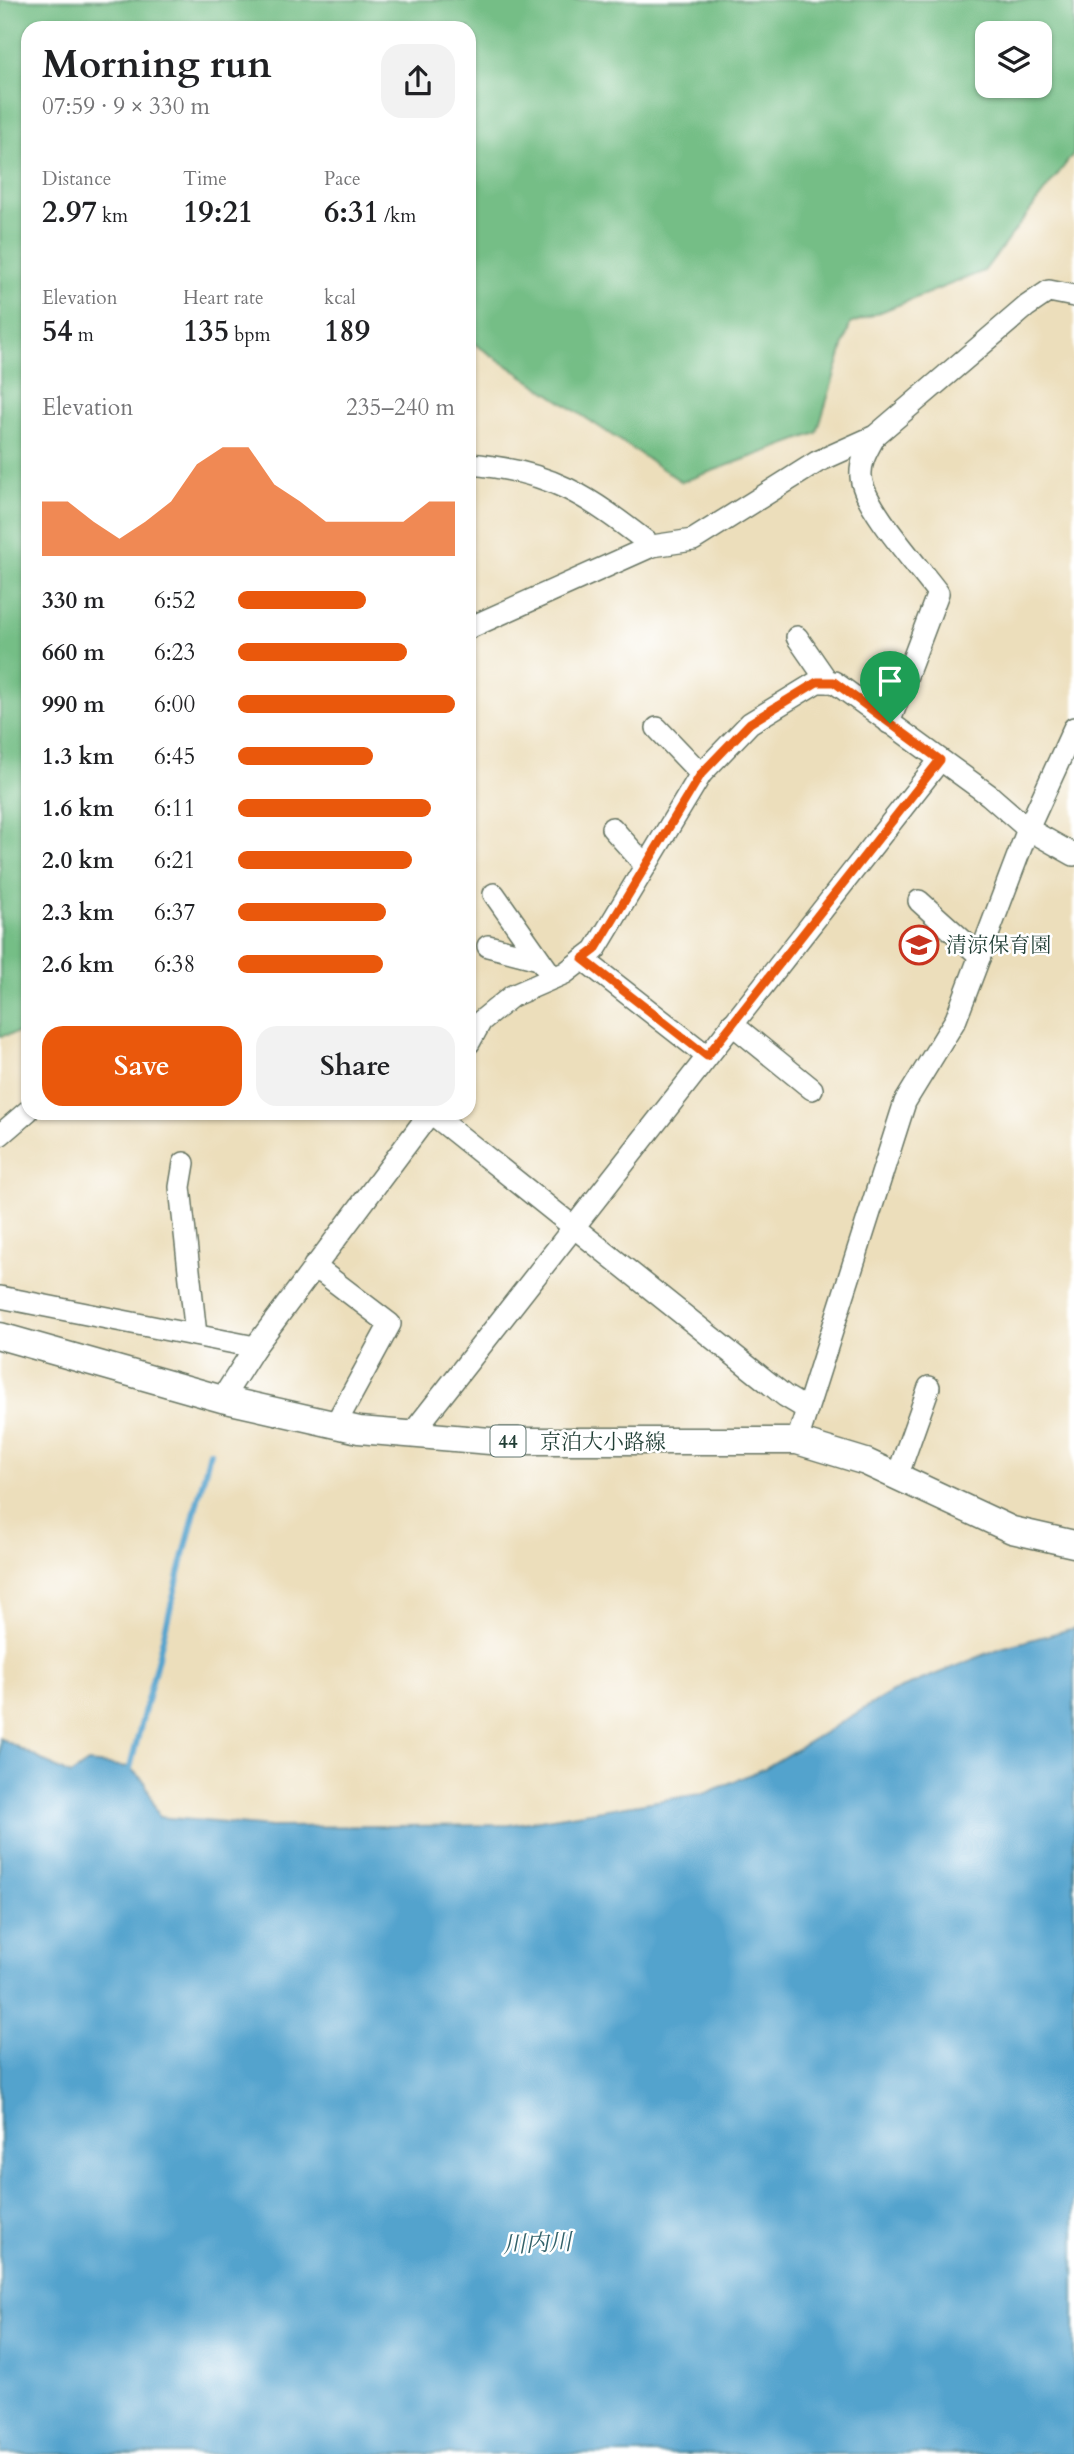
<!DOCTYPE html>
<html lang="en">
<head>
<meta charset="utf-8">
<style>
	:root { --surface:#fff; --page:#f2f2f2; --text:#202124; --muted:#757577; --accent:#ea580c }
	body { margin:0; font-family:Cardo,"Noto Serif JP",serif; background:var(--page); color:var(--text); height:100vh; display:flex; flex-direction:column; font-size:26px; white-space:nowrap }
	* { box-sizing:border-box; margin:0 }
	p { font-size:23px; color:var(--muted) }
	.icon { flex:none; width:38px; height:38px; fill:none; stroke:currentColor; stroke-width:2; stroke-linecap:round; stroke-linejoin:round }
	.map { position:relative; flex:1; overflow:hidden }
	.side { position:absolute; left:21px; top:21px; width:455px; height:1099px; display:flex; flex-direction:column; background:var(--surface); border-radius:21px; box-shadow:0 2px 5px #0004 }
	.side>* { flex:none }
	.controls { position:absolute; left:975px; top:21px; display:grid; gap:14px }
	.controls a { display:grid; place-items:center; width:77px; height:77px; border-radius:14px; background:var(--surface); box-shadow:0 2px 5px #0004; font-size:35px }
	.pin { position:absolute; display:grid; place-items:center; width:60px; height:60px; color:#fff; margin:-72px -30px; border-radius:50% 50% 50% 0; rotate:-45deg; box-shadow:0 0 7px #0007 }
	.pin .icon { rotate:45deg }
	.round { display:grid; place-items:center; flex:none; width:74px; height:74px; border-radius:21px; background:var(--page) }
	.headline { display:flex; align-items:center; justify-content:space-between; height:119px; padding:0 21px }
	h1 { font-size:38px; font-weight:700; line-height:52px }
	.stats { display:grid; grid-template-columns:repeat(3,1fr); gap:10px; height:119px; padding:7px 21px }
	.stats div { display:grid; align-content:center }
	.stats b { font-size:30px; font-weight:700 }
	.stats small { font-size:19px; font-weight:400 }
	.stats p { font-size:19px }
	.chart { height:196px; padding:14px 21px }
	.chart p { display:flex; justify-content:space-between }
	.chart svg { width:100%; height:126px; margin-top:7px; fill:var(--accent); opacity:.7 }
	.cta { display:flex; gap:14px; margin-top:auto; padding:14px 21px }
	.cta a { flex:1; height:80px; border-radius:21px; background:var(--accent); color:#fff; font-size:28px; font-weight:700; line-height:80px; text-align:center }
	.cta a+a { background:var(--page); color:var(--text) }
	ul { padding:0 21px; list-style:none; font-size:23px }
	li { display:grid; grid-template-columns:112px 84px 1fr; align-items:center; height:52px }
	li i { height:18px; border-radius:9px; background:var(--accent) }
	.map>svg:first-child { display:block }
	.forest { fill:#74be86; stroke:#4a7e5d; stroke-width:2; fill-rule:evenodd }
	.water { fill:#53a3cd; stroke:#397080; stroke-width:2 }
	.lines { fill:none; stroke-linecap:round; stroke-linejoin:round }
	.stream { stroke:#53a3cd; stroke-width:6 }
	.minor-casing { stroke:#677563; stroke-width:24 }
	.major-casing { stroke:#677563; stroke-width:29 }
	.minor { stroke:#fff; stroke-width:21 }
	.major { stroke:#fff; stroke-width:26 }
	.route-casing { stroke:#fff; stroke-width:14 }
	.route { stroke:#ea580c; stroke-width:9 }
	.labels { text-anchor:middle; stroke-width:5; stroke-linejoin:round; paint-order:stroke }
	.shield { fill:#fff; stroke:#627771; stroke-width:2 }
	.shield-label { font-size:19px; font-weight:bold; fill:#1f3d34 }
	.poi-label { font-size:21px; fill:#1f3d34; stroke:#fff; text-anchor:start }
	.street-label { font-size:21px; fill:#1f3d34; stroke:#fff }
	.water-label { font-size:23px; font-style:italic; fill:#31616a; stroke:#fff }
</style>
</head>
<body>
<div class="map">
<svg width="1074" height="2454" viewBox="0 0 1074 2454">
	<rect width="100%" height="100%" fill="#fff"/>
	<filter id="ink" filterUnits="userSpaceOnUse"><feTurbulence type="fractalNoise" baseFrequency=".0143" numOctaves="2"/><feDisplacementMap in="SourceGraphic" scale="14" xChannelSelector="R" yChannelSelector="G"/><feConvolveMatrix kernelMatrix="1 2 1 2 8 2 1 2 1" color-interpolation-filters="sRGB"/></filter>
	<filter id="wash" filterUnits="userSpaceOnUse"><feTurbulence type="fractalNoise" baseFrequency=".00686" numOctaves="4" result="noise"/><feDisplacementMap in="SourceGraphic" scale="28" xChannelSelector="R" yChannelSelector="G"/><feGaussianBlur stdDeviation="1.57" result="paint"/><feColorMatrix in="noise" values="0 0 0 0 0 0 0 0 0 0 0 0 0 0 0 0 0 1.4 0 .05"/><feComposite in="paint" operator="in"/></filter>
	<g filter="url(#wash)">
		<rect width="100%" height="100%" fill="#ecdebb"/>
		<!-- forest -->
		<path class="forest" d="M0,0H1074V153L984,271L850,324L817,433L682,482L469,340V28H28V1031L0,1036ZM987,33H1040V86H987Z"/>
		<!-- water -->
		<polygon class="water" points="1074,1628 1074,2454 0,2454 0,1738 70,1775 88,1763 129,1767 145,1782 159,1817 271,1827 509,1825 706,1793 765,1768 892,1692 1001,1648"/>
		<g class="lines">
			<!-- stream -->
			<polyline class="stream" points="129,1772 210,1452"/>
		</g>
	</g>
	<g filter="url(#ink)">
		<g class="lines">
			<defs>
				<g id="minor">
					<path d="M875,436C868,449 860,461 861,476C862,505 919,567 938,593L889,723"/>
					<path d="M469,464C552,471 588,496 652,546"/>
					<polyline points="469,628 652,546 693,540 817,462 875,436 1027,306 1049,291 1074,296"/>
					<polyline points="797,637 828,682"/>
					<polyline points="657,728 701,774"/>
					<polyline points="612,828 645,865"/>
					<polyline points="494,894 553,978"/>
					<polyline points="919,901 980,956"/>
					<polyline points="488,946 539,959"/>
					<polyline points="583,959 707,1056"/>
					<polyline points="732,1024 812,1089"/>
					<polyline points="469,1043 481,1021 512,996 565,973 595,950 701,774 750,723 817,682 834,682 989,795 1028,829 1074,855"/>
					<polyline points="431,1113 785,1396 805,1408"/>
					<polyline points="0,1135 28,1111"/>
					<polyline points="184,1163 180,1187 196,1335"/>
					<polyline points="314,1266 390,1324 335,1425"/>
					<polyline points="0,1297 255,1347"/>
					<polyline points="222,1399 255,1347 430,1113"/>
					<polyline points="411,1435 940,760"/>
					<polyline points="797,1441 905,1102 956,1019 1028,829 1074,728"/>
					<polyline points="897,1477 929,1387"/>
				</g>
				<polyline id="major" points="0,1336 222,1399 359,1430 490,1441 797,1441 866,1462 1012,1530 1074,1544"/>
			</defs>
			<!-- minor casing -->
			<use href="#minor" class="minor-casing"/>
			<!-- major casing -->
			<use href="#major" class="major-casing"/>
			<!-- minor -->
			<use href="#minor" class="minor"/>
			<!-- major -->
			<use href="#major" class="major"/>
		</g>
	</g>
	<g class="lines" filter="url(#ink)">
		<defs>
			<polygon id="route" points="817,682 834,682 940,760 707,1056 583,959 595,950 701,774 750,723"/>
		</defs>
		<!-- route casing -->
		<use href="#route" class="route-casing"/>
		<!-- route -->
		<use href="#route" class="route"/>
	</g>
	<!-- icons -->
	<defs>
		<symbol id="school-ring" viewBox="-11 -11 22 22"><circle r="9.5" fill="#fff" stroke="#c8321e" stroke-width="1.5"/><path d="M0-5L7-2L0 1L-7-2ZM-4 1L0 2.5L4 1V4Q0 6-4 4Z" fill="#c8321e"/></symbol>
	</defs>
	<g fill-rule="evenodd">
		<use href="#school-ring" x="897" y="923" width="44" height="44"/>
	</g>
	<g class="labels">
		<!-- shield labels -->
		<rect class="shield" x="490.5" y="1425.5" width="35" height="31" rx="5"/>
		<g class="shield-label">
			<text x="508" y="1448">44</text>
		</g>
		<!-- poi labels -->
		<g class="poi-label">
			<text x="946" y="952">清涼保育園</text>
		</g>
		<!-- street labels -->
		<g class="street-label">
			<text x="603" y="1449">京泊大小路線</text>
		</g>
		<!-- water labels -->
		<g class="water-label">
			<text transform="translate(537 2243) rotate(-3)" y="8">川内川</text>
		</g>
	</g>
</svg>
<div class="controls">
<a><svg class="icon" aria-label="layers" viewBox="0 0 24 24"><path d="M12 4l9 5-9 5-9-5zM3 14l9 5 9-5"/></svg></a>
</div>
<div class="pin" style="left:890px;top:723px;background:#1e9e55"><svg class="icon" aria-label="arrive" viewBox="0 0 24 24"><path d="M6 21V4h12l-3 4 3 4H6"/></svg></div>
<section class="side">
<div class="headline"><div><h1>Morning run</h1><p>07:59 · 9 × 330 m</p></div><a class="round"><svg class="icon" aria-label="share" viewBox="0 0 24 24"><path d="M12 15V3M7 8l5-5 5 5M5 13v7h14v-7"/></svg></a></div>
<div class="stats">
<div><p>Distance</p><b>2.97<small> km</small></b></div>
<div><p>Time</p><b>19:21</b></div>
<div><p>Pace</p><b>6:31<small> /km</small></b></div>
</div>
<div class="stats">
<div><p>Elevation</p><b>54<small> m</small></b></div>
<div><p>Heart rate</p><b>135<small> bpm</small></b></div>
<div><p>kcal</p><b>189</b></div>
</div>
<div class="chart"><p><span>Elevation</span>235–240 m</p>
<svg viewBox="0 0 160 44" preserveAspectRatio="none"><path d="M0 44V25L10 25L20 32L30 38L40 32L50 25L60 12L70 6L80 6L90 19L100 25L110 32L120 32L130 32L140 32L150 25L160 25V44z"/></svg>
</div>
<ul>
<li><b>330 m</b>6:52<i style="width:59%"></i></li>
<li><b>660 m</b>6:23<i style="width:78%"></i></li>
<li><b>990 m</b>6:00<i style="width:100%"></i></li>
<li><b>1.3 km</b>6:45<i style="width:62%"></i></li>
<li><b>1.6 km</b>6:11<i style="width:89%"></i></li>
<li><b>2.0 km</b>6:21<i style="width:80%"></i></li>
<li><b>2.3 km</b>6:37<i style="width:68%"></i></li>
<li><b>2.6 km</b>6:38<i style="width:67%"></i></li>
</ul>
<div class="cta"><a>Save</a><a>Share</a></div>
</section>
</div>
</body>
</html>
